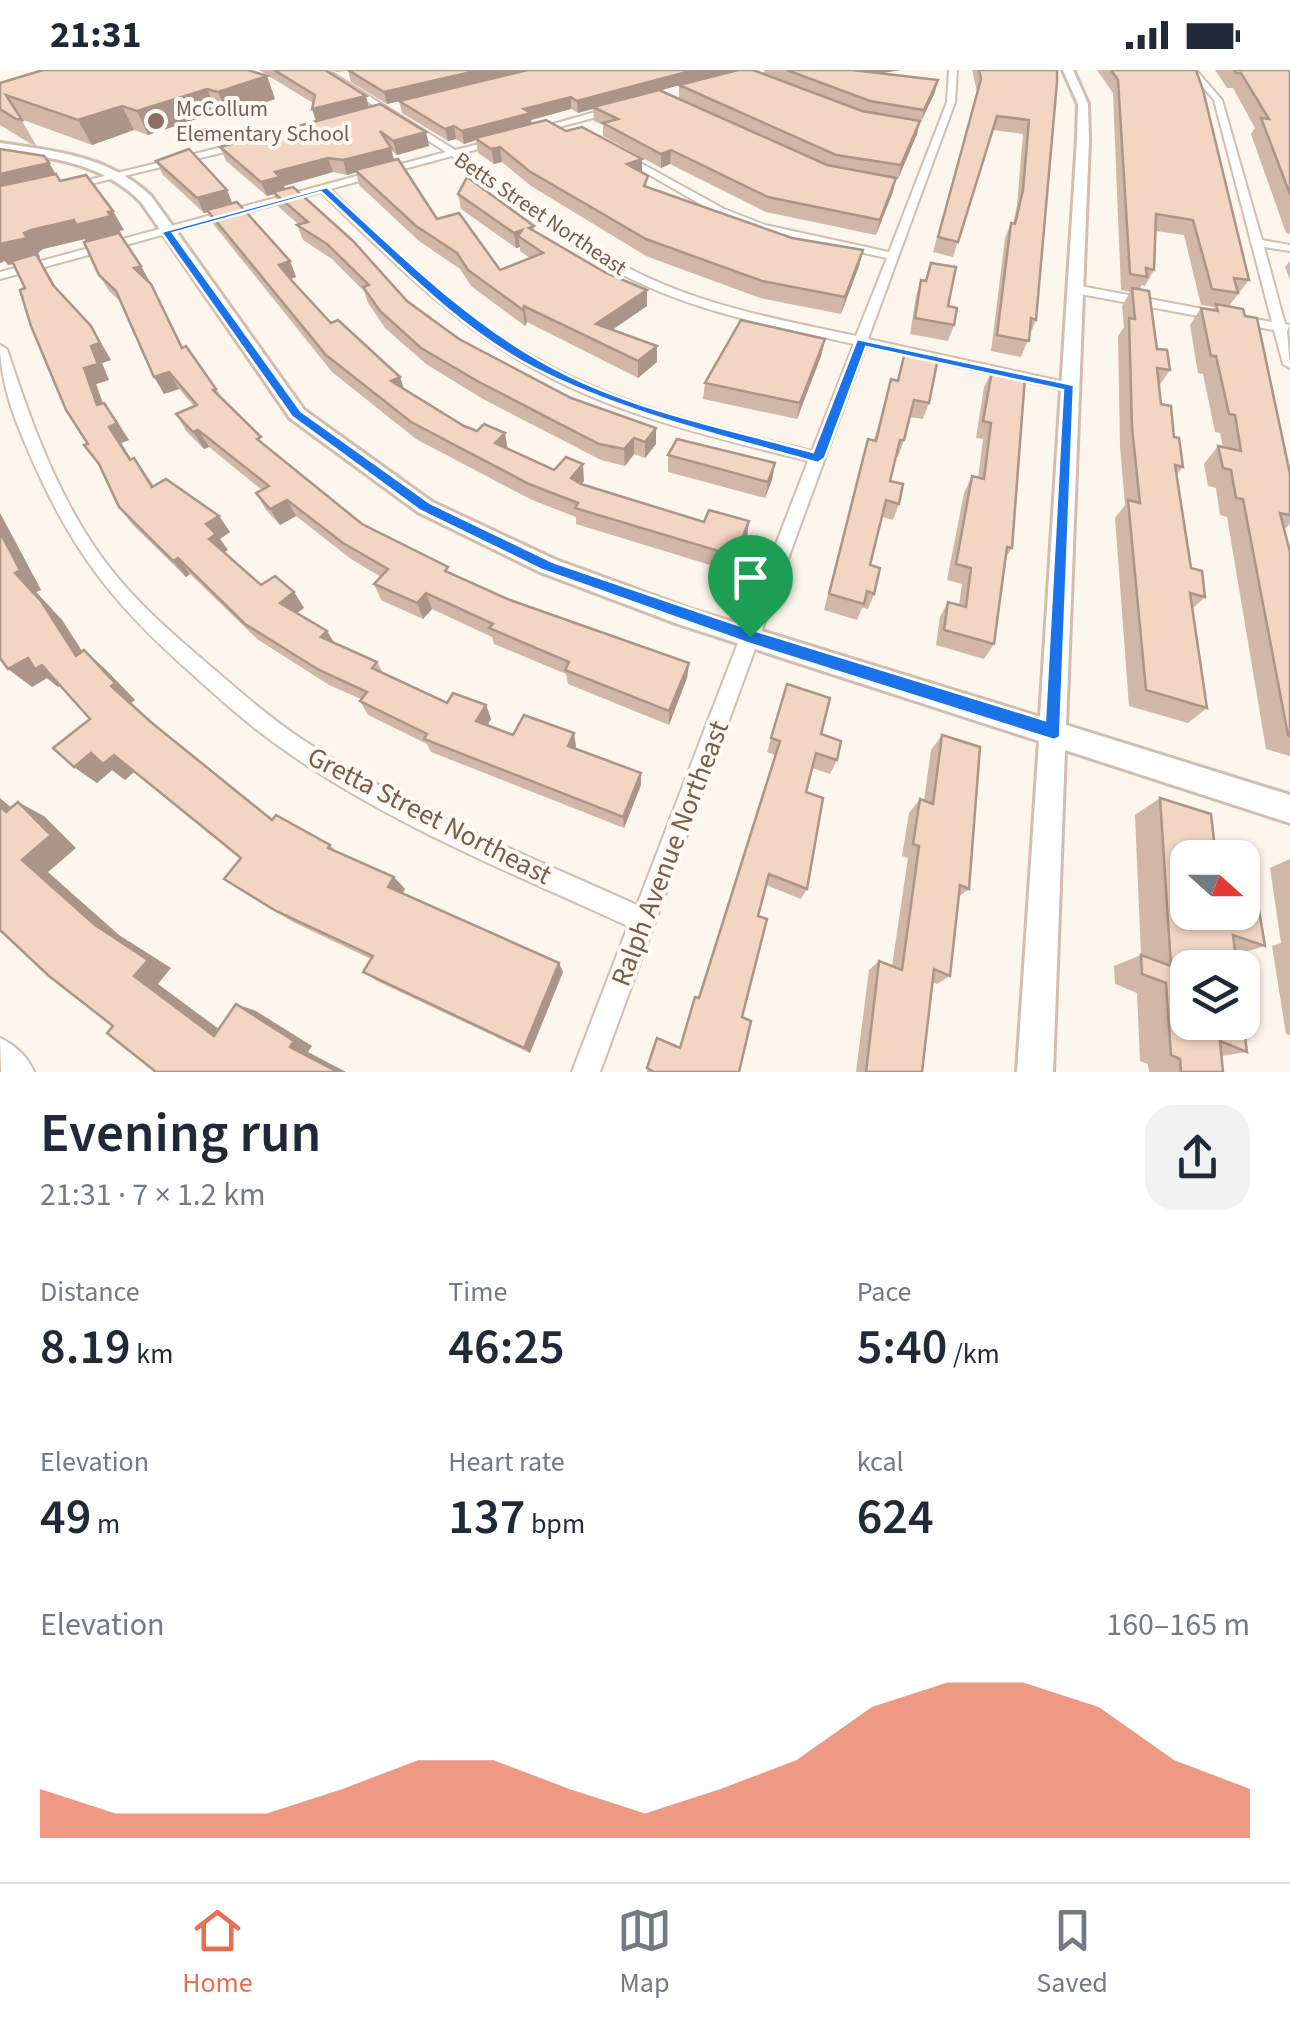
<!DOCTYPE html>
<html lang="en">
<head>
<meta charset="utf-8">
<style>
	:root { --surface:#fff; --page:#f2f2f3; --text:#1f2937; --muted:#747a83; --line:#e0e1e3; --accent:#e76f51 }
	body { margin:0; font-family:"Source Sans 3",sans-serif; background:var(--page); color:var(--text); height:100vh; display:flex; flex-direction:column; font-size:38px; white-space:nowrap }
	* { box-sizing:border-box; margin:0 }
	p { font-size:32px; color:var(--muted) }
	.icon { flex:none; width:55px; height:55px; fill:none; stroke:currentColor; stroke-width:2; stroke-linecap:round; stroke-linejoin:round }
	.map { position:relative; height:1002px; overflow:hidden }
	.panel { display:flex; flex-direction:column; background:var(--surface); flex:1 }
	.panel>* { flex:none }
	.needle { width:65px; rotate:111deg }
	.buttons { position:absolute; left:1170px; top:770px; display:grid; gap:20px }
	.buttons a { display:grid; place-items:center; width:90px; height:90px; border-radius:20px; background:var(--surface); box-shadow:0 2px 8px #0004; font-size:50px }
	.pin { position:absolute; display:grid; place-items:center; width:85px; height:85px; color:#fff; margin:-102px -42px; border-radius:50% 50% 50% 0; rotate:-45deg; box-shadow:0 0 10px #0007 }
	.pin .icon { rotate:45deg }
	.round { display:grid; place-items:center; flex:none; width:105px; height:105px; border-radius:30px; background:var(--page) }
	.headline { display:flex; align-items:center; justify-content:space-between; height:170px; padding:0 40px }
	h1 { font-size:55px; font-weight:600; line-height:75px }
	.figures { display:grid; grid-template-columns:repeat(3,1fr); gap:15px; height:170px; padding:10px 40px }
	.figures div { display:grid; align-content:center }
	.figures b { font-size:50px; font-weight:600 }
	.figures small { font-size:28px; font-weight:400 }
	.figures p { font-size:28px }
	.chart { height:280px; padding:20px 40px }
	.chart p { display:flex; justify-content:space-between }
	.chart svg { width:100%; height:180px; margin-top:10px; fill:var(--accent); opacity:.7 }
	.status { display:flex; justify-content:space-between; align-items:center; height:70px; padding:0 50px; background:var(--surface); direction:ltr }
	.status svg { height:28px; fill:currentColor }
	.menu { display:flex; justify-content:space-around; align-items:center; height:140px; border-top:2px solid var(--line); background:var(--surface); font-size:28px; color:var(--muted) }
	.menu a { display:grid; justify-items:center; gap:5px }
	.menu .active { color:var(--accent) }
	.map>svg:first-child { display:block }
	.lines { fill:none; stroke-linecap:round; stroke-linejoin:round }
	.minor-casing { stroke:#d1beb0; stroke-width:4 }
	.tertiary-casing { stroke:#d1beb0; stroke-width:6 }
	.minor { fill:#fff; fill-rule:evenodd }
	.tertiary { fill:#fff; fill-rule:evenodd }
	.wall { fill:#d1b7a8 }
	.shaded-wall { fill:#aa9588 }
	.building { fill:#f3d5c3; stroke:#aa9588; stroke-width:2.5 }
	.route { fill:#1a73e8; stroke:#fff; stroke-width:2.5; fill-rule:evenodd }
	.education-dot { fill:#8d6e63; stroke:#fffaf3; stroke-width:4 }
	.labels { text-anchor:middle; stroke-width:8; stroke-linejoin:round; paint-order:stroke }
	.far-education-label { font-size:22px; fill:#785e54; stroke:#fffaf3; text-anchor:start }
	.far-street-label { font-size:22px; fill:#7a5c4d; stroke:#fffaf3 }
	.street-label { font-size:28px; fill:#7a5c4d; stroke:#fffaf3 }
</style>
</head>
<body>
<div class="status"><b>21:31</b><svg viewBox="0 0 49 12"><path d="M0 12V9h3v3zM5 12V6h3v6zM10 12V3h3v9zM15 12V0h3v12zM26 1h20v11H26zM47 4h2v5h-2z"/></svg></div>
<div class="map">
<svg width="1290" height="1002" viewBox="0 0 1290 1002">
	<rect width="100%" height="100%" fill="#fdf6ec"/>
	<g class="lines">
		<defs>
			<g id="minor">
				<path d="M318,0H327L455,80L500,69V73L460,84C517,124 571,170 634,201C704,236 780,250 856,266L887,188L758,160L716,143L620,88L628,86L724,139L765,155L889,182L947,32L949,0H957L955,32L868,269L1069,313L1076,317L1069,321L866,276L600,1002H572L628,856C514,804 394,756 290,684C254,660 222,631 190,602C121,541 78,490 39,405C21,365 0,319 0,275L7,279C29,346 53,414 92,473C122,519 161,554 202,589C235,617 267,646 303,670C406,738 525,784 637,835L808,391C713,367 612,345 526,294C448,249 385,184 321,122L0,209V202L446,82ZM452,86C509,128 563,175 627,207C699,243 777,257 854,274L812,381C718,359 621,337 537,289C458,245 394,181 330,119Z"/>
				<polygon points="1188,0 1196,0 1222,30 1262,170 1290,175 1290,181 1264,177 1285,254 1290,255 1287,261 1290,298 1283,294 1274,260 1075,223 1069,219 1075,215 1272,252 1214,30"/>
				<polygon points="613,37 616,42 536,63 532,60"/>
				<polygon points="243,72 246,77 69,119 64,116"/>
				<path d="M0,968C15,975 28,987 34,1002H1Z"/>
			</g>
			<path id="tertiary" d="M1063,0H1073L1088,34L1089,70L1066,655L1290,725V753L1065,680L1053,1002H1017L1039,671L678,554L540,502L418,442L290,348L141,132C102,93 53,87 0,81V73C55,81 109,86 151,126L304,340L432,432L556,490L690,539L1040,647L1077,70L1078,34Z"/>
		</defs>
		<!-- minor casing -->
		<use href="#minor" class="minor-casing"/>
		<!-- tertiary casing -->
		<use href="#tertiary" class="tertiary-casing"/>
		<!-- minor -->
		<use href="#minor" class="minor"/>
		<!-- tertiary -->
		<use href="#tertiary" class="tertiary"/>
	</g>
	<!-- wall -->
	<g class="wall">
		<polygon points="259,0 325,0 368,37 426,62 429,76 397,85 392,81 394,90 437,149 500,200 530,188 520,181 520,177 516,178 461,139 458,124 534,156 534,161 606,203 647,220 647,236 612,260 657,292 638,308 527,252 525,256 471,216 460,199 419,171 359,115 356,102 347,105 333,102 284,116 285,119 407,231 459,269 656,374 645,388 634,384 625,396 601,390 483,329 426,294 385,258 368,233 364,221 332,189 303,170 297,155 299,155 279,137 274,124 267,126 226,91 220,77 316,51 312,39 313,33"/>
		<polygon points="330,0 735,0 660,20 769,69 679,28 679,15 851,37 764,3 764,0 901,0 880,3 935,22 920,52 917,64 898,109 896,109 876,165 766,142 670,94 661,98 603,66 603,55 594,51 593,38 578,43 571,39 531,50 532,53 566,61 642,89 642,103 648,118 792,168 863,180 859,196 841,244 760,228 646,186 531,116 502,92 494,94 478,83 476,70 464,74 456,69 448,71 402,43 399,31 387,34 351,12 348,1 337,2"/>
		<polygon points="972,0 1057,0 1036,250 1021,287 991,281 1005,168 1011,153 1013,154 1017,135 1023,64 993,60 953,187 933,182 977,22"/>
		<polygon points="1097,0 1196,0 1249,210 1229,236 1290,404 1290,454 1284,459 1290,482 1290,686 1266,679 1227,447 1220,445 1216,418 1208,416 1204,394 1218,376 1223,377 1220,363 1215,362 1203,304 1198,303 1190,255 1201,238 1212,240 1214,237 1201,235 1184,165 1156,161 1154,200 1145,216 1142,215 1139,220 1157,279 1170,300 1159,316 1161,334 1174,367 1183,397 1176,405 1191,498 1205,527 1192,539 1207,638 1188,653 1129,636 1115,448 1125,435 1120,376 1118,266 1124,257 1122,236 1130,222 1121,220 1113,23"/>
		<polygon points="1215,0 1290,0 1290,164 1286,163 1251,64 1255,58 1233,18 1227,18"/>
		<polygon points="267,6 275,29 228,46 217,42 148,65 134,60 92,75 21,49 36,75 31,74 0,55 0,13"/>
		<polygon points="0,79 44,86 60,111 86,105 124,160 119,161 121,165 150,212 183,277 216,319 223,329 267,377 362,454 451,503 510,530 689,593 687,608 669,655 568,614 566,604 494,574 492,567 432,539 423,549 381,530 374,514 381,507 351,489 296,446 280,455 266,440 256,423 262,420 209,377 204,379 186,361 176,344 194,336 179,319 164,324 121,232 109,221 99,205 85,169 43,179 38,183 40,187 39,188 58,221 91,256 111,290 102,293 109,310 96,314 103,333 116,349 129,370 121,373 131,389 134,388 154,416 219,446 230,462 220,469 228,480 224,482 261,515 294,522 304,538 297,543 327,561 335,574 377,592 383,603 447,633 486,635 491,649 487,656 513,665 576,676 575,678 641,715 624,758 431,682 427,674 368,645 360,631 361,629 329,615 257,569 190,504 186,507 132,454 119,437 88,374 25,218 13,194 8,195 5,191 0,193"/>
		<polygon points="156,91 227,120 232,133 290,191 296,207 290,209 331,253 400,307 404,319 464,356 508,379 554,400 584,411 581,414 747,467 733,502 576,454 576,447 532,430 416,369 332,302 214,155 208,142 204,143 163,105"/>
		<polygon points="1290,191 1290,210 1285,197"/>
		<polygon points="931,193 954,255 948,271 910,264 916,226 921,210 925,211"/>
		<polygon points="825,269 821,286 797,349 703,329 705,313"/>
		<polygon points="905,282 929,333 923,349 910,347 904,370 898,387 896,386 890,411 899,434 893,450 882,447 870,495 874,524 868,539 862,538 857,550 824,540 868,369 874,370 891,309 897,310"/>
		<polygon points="992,301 1012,478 1005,489 994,574 984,589 936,575 940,547 948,532 959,535 962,514 947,510 964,423 972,406 978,408 983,369 976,368 984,317"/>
		<polygon points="668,385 775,393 772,410 765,428 668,402"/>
		<polygon points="0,443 41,520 36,522 62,550 82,582 84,580 105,599 135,630 131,633 161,661 272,750 330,775 338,783 394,807 405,819 402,824 563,902 530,983 377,911 363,902 371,889 293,852 224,809 241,788 134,702 125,710 112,700 97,713 74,697 90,649 60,615 58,617 47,608 32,617"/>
		<polygon points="787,614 837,690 830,704 812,698 806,722 807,819 801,829 766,815 758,846 742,947 739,1002 647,1002 647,998 680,978 699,928 775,685 767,682"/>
		<polygon points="942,665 969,819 958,827 950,906 937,914 932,912 922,1002 856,1002 869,900 879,891 892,896 908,788 902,786 909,743 920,729 924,731 931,680"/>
		<polygon points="1160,728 1188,842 1265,876 1235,885 1247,982 1221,986 1223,1002 1149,1002 1148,994 1140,991 1137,923 1115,914 1114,896 1141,885 1135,745"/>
		<polygon points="1290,789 1290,965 1286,964 1272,876 1281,873 1270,798"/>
	</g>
	<!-- shaded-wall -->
	<g class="shaded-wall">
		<polygon points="480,0 530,0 387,34 384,22"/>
		<polygon points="694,0 735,0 578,43 577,31"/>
		<polygon points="842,0 901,0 840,10"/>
		<polygon points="267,6 275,29 228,46 218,22"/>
		<polygon points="938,10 935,22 921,52 924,40"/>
		<polygon points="207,19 217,42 148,65 137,41"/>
		<polygon points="366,26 369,38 316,51 312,39"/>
		<polygon points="571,27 571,39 531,50 532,55 475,68 476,70 464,74 462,61 524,39"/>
		<polygon points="122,36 134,60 92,75 78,50"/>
		<polygon points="920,51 917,64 898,109 901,95"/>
		<polygon points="454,56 456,69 448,71 445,59"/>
		<polygon points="426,62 429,76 397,85 393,71"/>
		<polygon points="500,77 502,92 494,94 491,79"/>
		<polygon points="391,78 394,92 347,105 343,90"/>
		<polygon points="671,80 670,94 661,98 661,84"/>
		<polygon points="328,88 333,102 284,116 286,121 267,126 261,112 275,102"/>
		<polygon points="642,89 642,104 627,94"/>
		<polygon points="49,93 60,111 0,125 0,104"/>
		<polygon points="896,108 893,122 876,165 880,150"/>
		<polygon points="227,120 233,135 204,143 197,128"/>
		<polygon points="113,141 124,160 119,161 108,142"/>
		<polygon points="111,146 122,165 88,174 85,169 43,179 38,183 40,187 39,188 64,231 38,188 8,195 5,191 0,193 0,174 31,160 74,150"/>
		<polygon points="522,160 518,166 520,177 516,178 514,163"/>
		<polygon points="863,180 859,196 841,244 845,227"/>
		<polygon points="290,191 296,207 285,211 279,195"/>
		<polygon points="141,196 150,212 143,214 134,198"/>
		<polygon points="647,220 647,236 597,270 596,254"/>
		<polygon points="524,236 527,252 525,256 523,240"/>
		<polygon points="91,256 111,290 102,293 109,310 96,314 109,352 97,335 84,298"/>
		<polygon points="825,269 821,286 797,349 800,333"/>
		<polygon points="657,276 657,292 638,308 638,291"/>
		<polygon points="169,302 179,319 164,324 154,307"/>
		<polygon points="400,307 405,323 391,311"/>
		<polygon points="104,333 129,370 121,373 142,406 109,357"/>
		<polygon points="656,358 656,374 645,388 645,372"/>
		<polygon points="198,360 209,377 204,379 193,362"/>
		<polygon points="505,363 508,380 495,373"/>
		<polygon points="634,368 634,384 625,396 624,379"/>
		<polygon points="775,393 772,410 765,428 768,412"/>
		<polygon points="583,394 584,411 573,424 571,408"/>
		<polygon points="287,430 296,446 280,455 270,439"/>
		<polygon points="0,443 41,520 36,522 62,550 97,604 76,586 15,503 0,462"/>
		<polygon points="219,446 230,462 220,469 228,480 220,485 209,469 206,454"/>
		<polygon points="749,451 747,467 733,502 735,486"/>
		<polygon points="178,488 190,504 186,507 173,491"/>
		<polygon points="294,522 304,538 290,548 280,533"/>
		<polygon points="426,523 432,539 423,549 417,533"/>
		<polygon points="327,561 336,576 321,567"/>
		<polygon points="84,580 105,599 135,630 131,633 171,670 111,616"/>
		<polygon points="28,588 42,595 65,613 58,617 47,608 32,617 8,599"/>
		<polygon points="689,593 687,608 669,655 669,641"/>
		<polygon points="486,635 491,649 481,665 476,651"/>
		<polygon points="574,663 576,676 570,689 568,676"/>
		<polygon points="91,683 114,685 135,701 125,710 112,700 97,713 74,697"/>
		<polygon points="641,703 641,715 624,758 623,747"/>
		<polygon points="0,728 32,755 6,742 0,736"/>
		<polygon points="18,732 44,746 76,778 48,802 119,865 171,898 158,914 235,971 214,966 134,906 95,855 22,790"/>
		<polygon points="394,807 405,819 399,829 388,817"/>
		<polygon points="559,893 563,902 530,983 524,978"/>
		<polygon points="236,934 256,941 312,976 308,982 346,1002 338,1002 290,977"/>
	</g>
	<!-- building -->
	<g class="building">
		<polygon points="43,0 248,0 267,6 218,22 207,19 137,41 122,36 78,50 6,25 22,50 16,49 0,39 0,13"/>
		<polygon points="274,0 325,0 366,26 312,39 315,25"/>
		<polygon points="348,0 480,0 384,22"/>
		<polygon points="528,0 694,0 577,31 571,27 524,39 531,43 462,61 454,56 445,59 399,31"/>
		<polygon points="738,0 753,0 862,41 920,51 901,95 836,85 679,15"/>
		<polygon points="787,0 852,0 938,10 924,40 870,31"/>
		<polygon points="979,0 1057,0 1057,12 1036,250 1031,248 1029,271 997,265 1011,153 1015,154 1023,120 1029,50 997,46 958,172 938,167 981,9"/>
		<polygon points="1111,0 1196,0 1203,20 1249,210 1234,208 1238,223 1212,219 1193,150 1156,144 1154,200 1146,198 1147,207 1130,204 1118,10"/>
		<polygon points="1234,0 1290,0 1290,124 1261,48 1269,49 1241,3 1236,3"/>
		<polygon points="659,20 827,95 896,108 880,150 768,127 671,80 661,84 603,53 618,49 593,37"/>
		<polygon points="380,34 426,62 393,71 380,61 391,78 343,90 328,88 275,102 280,107 261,112 220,77"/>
		<polygon points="546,50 566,61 582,57 642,89 627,94 648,106 644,116 792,168 863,180 845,227 762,211 646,169 529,101 500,77 491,79 475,68"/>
		<polygon points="0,79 44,86 49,93 0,104"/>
		<polygon points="189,79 227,120 197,128 156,91"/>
		<polygon points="398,89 437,149 459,143 500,200 543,183 518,166 522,160 514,163 458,124 467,107 534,156 529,158 606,203 647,220 596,254 657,276 638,291 524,236 523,240 468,200 457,183 416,156 355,100"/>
		<polygon points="56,104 60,111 86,105 113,141 108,142 111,146 76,155 74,150 31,160 24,163 27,168 0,174 0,116"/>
		<polygon points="293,117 353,171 407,231 459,269 571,328 656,358 645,372 634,368 624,379 599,374 479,312 421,278 380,241 363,217 369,215 327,174 297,155 308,152 273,122"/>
		<polygon points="237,132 290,191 279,195 293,212 331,253 338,250 400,307 391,311 464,356 477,361 484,354 505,363 495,373 554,400 566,387 583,394 571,408 581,414 704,452 709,440 749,451 735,486 575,438 578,433 529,414 411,352 326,285 207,140"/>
		<polygon points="119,163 141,196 134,198 151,214 182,278 186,276 216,319 213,320 261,367 257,369 362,454 448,497 445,501 510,530 689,593 669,641 565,600 569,592 489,558 493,554 426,523 417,533 374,514 388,499 343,473 287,430 270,439 256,423 269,416 198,360 193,362 176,344 197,335 169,302 154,307 116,221 99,205 84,172"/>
		<polygon points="36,184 53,215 91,256 100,273 91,276 98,294 84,298 97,335 104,333 117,353 109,357 130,390 134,388 152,417 166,409 219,446 206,454 216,464 209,469 261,515 275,506 294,522 280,533 327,561 321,567 377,592 372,598 447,633 453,623 486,635 476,651 513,665 524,645 574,663 568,676 641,703 623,747 424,669 427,664 360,631 367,622 319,600 245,554 178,488 173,491 119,437 99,394 84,375 88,374 66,340 31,256 20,220 25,218 12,191"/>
		<polygon points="931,193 956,197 948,236 957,238 954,255 915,248 921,210 926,211"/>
		<polygon points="1132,218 1149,221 1157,279 1167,280 1170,300 1157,298 1161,334 1171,336 1174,367 1179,368 1183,397 1175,395 1191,498 1202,501 1205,527 1190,523 1207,638 1146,620 1128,430 1140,433 1132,358 1129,248 1135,249"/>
		<polygon points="1216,234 1243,239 1245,246 1257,248 1290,404 1290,445 1280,443 1290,482 1290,666 1288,665 1243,429 1236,428 1231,400 1223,398 1218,376 1241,381 1235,345 1229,344 1216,286 1211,286 1201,238 1218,241"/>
		<polygon points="741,250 825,269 800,333 705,313"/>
		<polygon points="905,282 938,288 929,333 914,330 904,370 900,370 890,411 903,414 899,434 886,430 870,495 880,498 874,524 867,521 864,534 829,524 868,369 876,371 891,309 898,311"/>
		<polygon points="992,301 1025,307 1012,478 1007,477 994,574 944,560 948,532 966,537 971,498 956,494 972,406 984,409 991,353 983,351"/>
		<polygon points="677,369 775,393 768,412 668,385"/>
		<polygon points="0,462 20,500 15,503 41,531 76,586 84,580 115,613 111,616 152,653 272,750 276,745 330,775 328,778 394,807 388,817 559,893 524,978 363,902 373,886 276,841 224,809 241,788 114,685 103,694 91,683 74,697 53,678 90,649 42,595 35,599 28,588 8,599 0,588"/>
		<polygon points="787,614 830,628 821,664 841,671 837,690 816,683 806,722 823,728 807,819 769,804 758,846 767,849 742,947 751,951 739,1002 654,1002 647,998 657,968 680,978 695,927 699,928 780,671 771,668"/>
		<polygon points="942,665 980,677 969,819 960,815 950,906 934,899 922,1002 866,1002 879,891 902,900 919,776 913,774 920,729 933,734"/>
		<polygon points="1160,728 1211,744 1216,788 1188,788 1188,842 1242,842 1242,835 1259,840 1265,876 1233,865 1237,898 1188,898 1188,952 1242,952 1242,945 1247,982 1220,971 1223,1002 1181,1002 1180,989 1171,985 1166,913 1142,904 1141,885 1171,896"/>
		<polygon points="18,732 51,765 22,790 95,855 148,890 134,906 214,966 236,934 294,971 290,977 338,1002 156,1002 107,963 113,956 49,906 0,860 0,736 6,742"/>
	</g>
	<!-- route -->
	<path class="route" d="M327,117C394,178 459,244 539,290C621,338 722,357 813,382L857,269L1074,315L1060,667L1054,670L750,574L542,500L419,440L292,347L161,162ZM321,122C388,183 453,256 534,298C624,343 722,366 818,393L825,388L866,277L1063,320L1045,650L750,559L553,492L430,433L301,341L173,163Z"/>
	<!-- markers -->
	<circle class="education-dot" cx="156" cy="51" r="10"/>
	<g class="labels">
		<!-- far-education labels -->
		<g class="far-education-label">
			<text x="176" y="46">McCollum<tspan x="176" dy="25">Elementary School</tspan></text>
		</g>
		<!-- far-street labels -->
		<g class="far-street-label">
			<text transform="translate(541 143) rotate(34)" y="8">Betts Street Northeast</text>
		</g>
		<!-- street labels -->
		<g class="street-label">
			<text transform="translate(430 745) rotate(27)" y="10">Gretta Street Northeast</text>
			<text transform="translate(669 783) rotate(-69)" y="10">Ralph Avenue Northeast</text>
		</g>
	</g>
</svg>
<div class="buttons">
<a><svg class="needle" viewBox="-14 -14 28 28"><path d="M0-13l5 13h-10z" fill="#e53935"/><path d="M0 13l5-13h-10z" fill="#747a83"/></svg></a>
<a><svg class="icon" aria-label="layers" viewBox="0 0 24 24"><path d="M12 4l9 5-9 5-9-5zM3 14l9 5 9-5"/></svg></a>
</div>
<div class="pin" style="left:750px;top:567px;background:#1e9e55"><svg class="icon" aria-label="arrive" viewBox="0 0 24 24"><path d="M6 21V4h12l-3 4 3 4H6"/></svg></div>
</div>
<section class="panel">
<div class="headline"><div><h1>Evening run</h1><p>21:31 · 7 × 1.2 km</p></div><a class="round"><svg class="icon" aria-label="share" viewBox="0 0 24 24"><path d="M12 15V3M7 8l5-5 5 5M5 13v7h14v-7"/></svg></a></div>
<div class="figures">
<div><p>Distance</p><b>8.19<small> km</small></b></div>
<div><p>Time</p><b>46:25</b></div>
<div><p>Pace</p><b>5:40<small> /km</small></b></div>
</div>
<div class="figures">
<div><p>Elevation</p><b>49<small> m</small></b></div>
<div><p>Heart rate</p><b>137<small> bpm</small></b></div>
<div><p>kcal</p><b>624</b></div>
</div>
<div class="chart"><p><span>Elevation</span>160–165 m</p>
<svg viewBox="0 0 160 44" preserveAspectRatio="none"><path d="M0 44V32L10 38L20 38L30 38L40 32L50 25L60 25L70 32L80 38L90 32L100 25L110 12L120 6L130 6L140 12L150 25L160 32V44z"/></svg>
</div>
</section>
<nav class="menu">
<a class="active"><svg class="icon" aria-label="home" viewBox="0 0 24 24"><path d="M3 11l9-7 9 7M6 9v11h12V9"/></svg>Home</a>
<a><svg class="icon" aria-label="map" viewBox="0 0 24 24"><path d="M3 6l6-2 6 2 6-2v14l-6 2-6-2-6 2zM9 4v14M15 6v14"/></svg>Map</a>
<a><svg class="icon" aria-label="saved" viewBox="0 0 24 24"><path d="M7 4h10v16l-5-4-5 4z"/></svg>Saved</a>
</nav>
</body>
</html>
